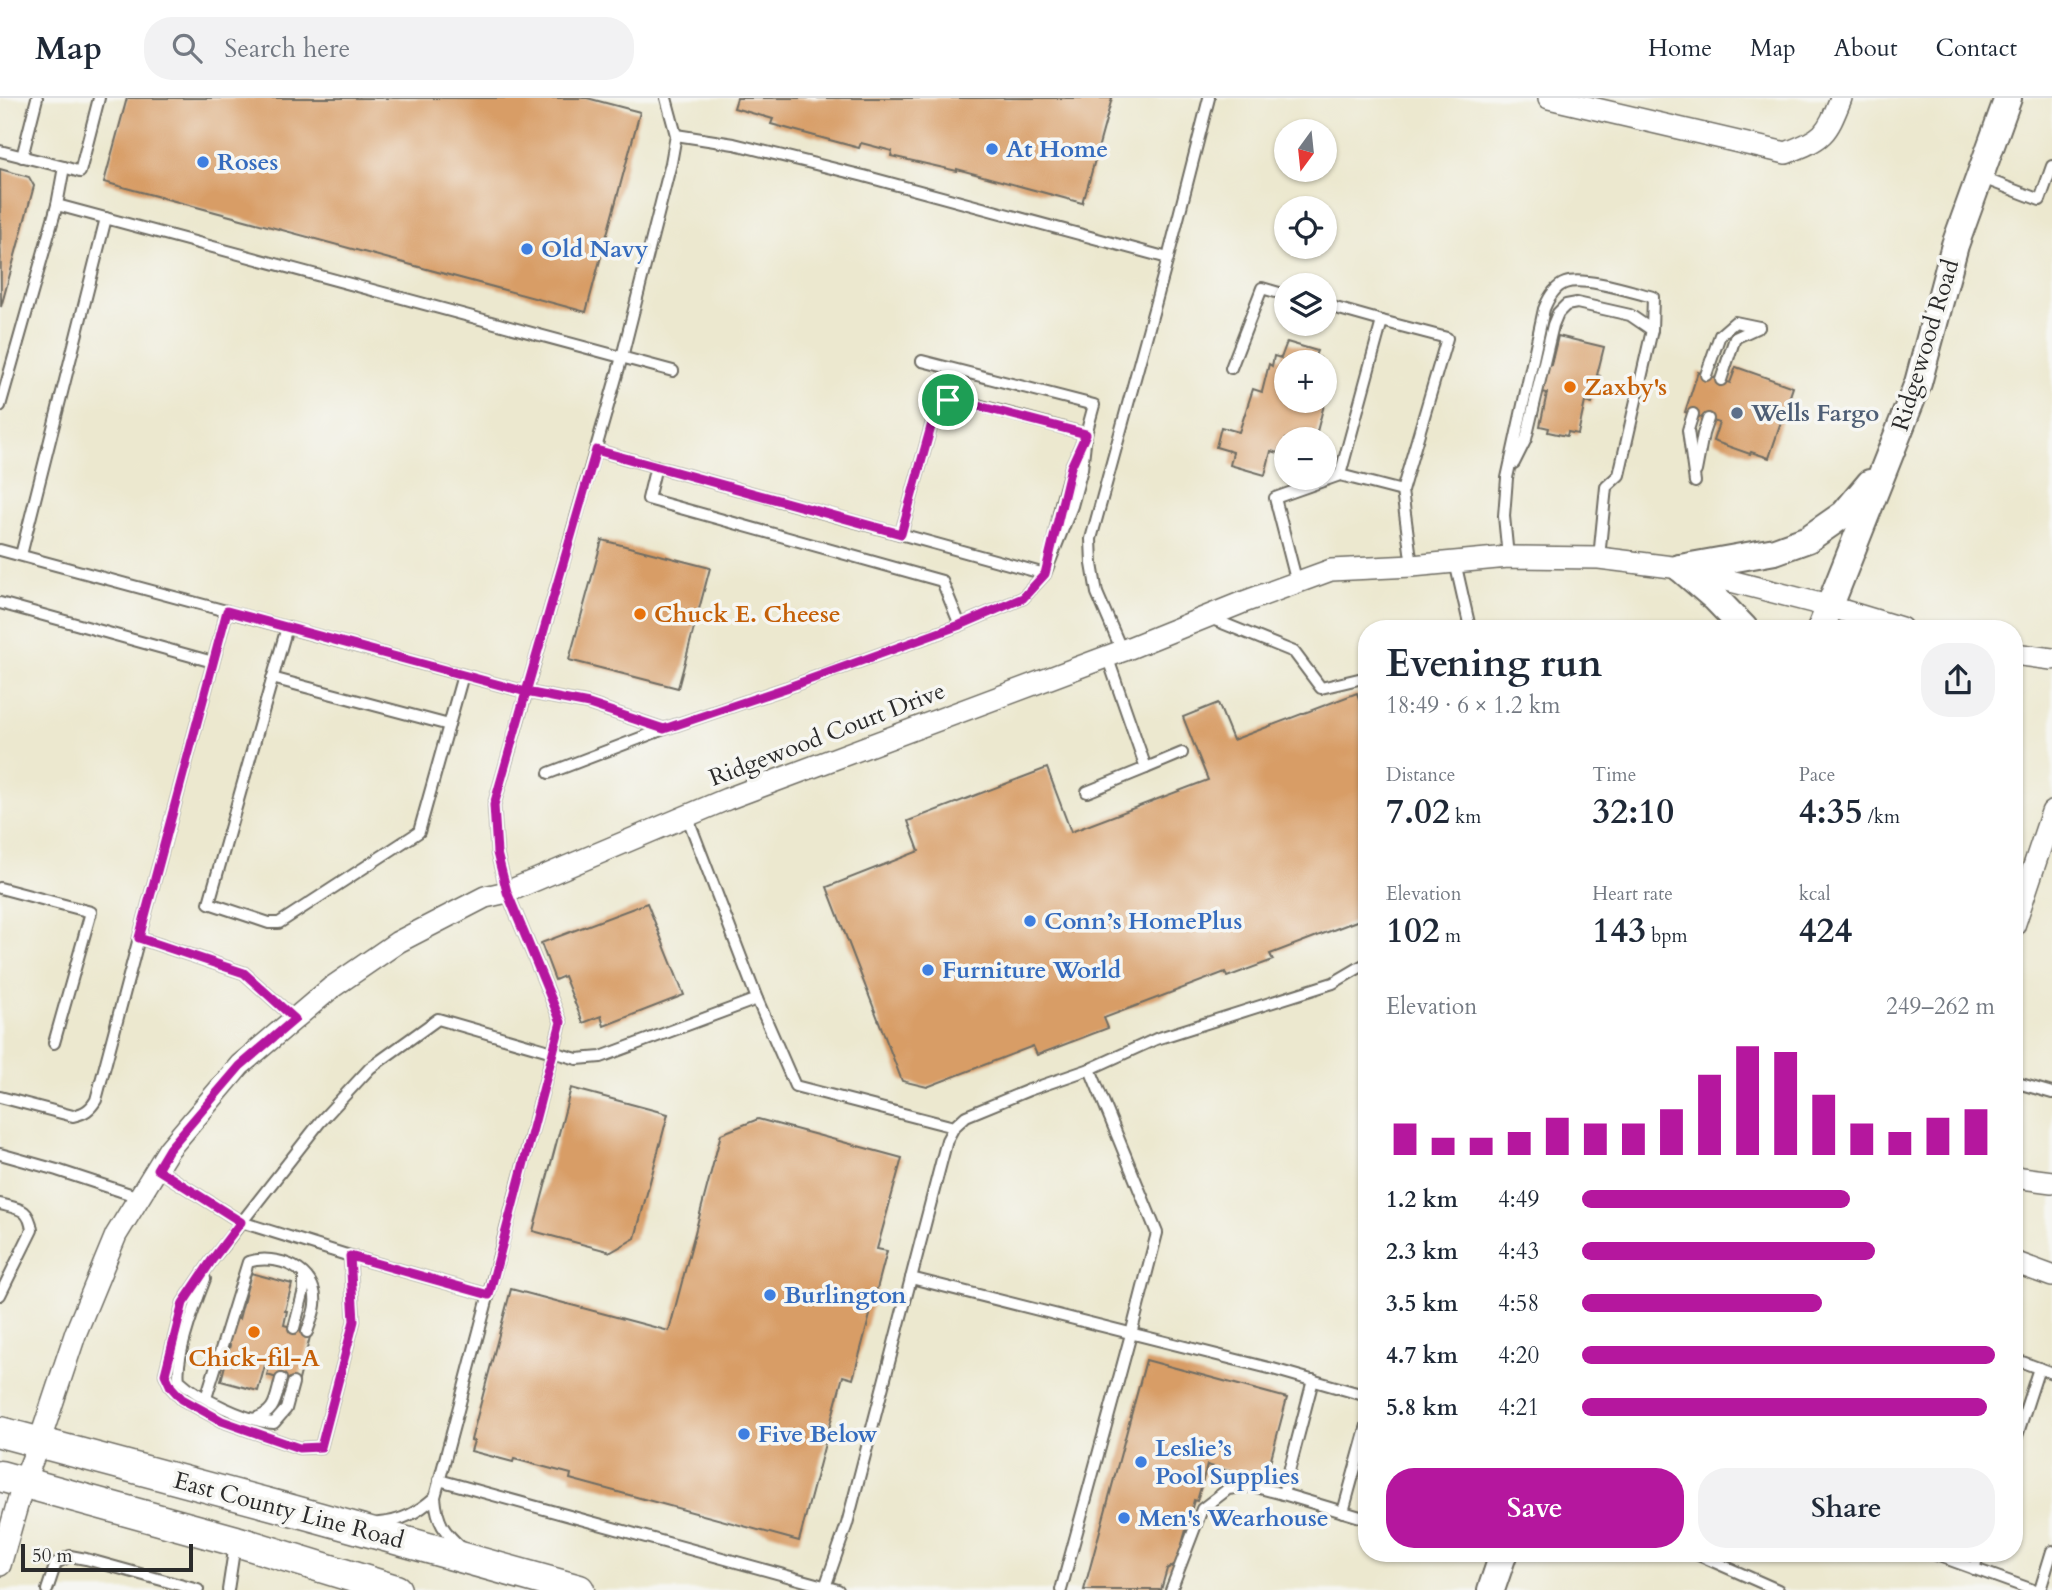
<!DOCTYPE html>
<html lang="en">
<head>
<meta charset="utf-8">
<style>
	:root { --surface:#fff; --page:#f2f2f3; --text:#1f2937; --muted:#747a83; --line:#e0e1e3; --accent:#b5179e }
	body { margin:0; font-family:Cardo,serif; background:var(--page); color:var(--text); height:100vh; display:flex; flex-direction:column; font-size:26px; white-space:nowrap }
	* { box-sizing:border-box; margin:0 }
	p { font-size:23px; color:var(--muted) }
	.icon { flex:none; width:38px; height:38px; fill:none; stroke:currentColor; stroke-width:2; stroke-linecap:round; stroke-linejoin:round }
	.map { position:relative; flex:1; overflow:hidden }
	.details { position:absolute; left:1358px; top:522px; width:665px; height:942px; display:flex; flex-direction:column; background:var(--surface); border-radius:28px; box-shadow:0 2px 5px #0004 }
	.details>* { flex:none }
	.needle { width:46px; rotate:195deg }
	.tools { position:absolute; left:1274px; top:21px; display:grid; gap:14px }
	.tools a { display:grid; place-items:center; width:63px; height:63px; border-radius:50%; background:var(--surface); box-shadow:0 2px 5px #0004; font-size:35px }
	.scale { position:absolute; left:21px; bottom:18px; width:172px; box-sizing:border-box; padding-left:7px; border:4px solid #2b2b2b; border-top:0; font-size:19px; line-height:24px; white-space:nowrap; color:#2b2b2b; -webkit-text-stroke:5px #f6f6f2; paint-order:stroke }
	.pin { position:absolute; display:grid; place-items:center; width:60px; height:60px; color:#fff; margin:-30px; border:4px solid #fff; border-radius:50%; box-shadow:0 2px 7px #0007 }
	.round { display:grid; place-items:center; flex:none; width:74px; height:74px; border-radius:28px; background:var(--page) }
	.summary { display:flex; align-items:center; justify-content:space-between; height:119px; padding:0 28px }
	h1 { font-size:38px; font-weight:700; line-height:52px }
	.figures { display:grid; grid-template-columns:repeat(3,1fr); gap:10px; height:119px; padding:7px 28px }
	.figures div { display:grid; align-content:center }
	.figures b { font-size:35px; font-weight:700 }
	.figures small { font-size:19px; font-weight:400 }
	.figures p { font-size:19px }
	.chart { height:196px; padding:14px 28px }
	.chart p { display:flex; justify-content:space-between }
	.chart svg { width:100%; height:126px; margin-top:7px; stroke:var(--accent); stroke-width:6 }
	.button { display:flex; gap:14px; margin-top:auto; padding:14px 28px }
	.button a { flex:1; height:80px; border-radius:28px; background:var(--accent); color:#fff; font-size:28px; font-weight:700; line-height:80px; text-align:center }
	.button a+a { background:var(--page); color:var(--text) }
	ul { padding:0 28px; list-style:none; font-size:23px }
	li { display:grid; grid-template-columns:112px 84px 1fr; align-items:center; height:52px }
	li i { height:18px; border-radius:9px; background:var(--accent) }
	header { display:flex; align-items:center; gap:42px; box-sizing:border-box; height:98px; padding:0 35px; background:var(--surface); border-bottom:2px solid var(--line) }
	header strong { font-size:33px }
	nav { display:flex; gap:38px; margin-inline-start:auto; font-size:24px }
	.search { width:490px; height:63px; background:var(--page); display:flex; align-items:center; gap:18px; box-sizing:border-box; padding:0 24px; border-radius:28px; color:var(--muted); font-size:26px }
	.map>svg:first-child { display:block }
	.building { fill:#d89d66 }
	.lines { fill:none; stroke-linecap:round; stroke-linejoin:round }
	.service-casing { stroke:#6f6d64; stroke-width:14 }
	.minor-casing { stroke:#6f6d64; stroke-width:24 }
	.tertiary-casing { stroke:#6f6d64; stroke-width:30 }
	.secondary-casing { stroke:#6f6d64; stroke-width:33 }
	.service { stroke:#fff; stroke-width:10 }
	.minor { stroke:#fff; stroke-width:21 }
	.tertiary { stroke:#fff; stroke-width:26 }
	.secondary { stroke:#fff; stroke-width:30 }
	.route-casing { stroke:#fff; stroke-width:14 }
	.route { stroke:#b5179e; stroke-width:9 }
	.shop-dot { fill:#3f7fe0; stroke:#f6f6f2; stroke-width:2.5 }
	.food-dot { fill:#e8710a; stroke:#f6f6f2; stroke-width:2.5 }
	.service-dot { fill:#5c6f8a; stroke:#f6f6f2; stroke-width:2.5 }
	.labels { text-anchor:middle; stroke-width:7; stroke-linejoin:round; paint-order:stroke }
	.shop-label { font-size:24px; font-weight:bold; fill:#366cbe; stroke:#f6f6f2; text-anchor:start }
	.street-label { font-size:24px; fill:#2b2b2b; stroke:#f6f6f2 }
	.food-label { font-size:24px; font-weight:bold; fill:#c56008; stroke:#f6f6f2; text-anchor:start }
	.service-label { font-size:24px; font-weight:bold; fill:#4e5e75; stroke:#f6f6f2; text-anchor:start }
</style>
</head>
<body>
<header>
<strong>Map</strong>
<div class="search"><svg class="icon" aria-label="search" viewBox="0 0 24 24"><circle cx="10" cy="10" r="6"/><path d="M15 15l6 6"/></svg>Search here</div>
<nav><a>Home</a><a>Map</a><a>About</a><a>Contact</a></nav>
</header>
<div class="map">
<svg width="2052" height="1492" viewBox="0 0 2052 1492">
	<rect width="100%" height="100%" fill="#f6f6f2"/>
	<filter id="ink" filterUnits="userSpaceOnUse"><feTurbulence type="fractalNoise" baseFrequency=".0143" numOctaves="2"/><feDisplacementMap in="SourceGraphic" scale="14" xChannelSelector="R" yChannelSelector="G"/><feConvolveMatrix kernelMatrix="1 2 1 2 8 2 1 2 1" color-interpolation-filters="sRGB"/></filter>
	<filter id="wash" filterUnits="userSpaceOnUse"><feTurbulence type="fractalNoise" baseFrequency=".00686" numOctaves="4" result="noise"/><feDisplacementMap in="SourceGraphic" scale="28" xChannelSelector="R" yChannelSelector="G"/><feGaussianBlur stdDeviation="1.57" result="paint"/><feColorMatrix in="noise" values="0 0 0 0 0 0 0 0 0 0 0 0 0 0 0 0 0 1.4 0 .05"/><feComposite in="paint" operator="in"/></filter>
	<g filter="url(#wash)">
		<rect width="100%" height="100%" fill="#ece8cf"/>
		<g id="blocks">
			<!-- building -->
			<g class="building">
				<polygon points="127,0 587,0 640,14 586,214 104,84"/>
				<polygon points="737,0 1112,0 1085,98 1084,98 1082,105 957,71 957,73 891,58 892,53 861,45 859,50 771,26 773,21 734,10"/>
				<polygon points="0,71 29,79 34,88 1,209"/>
				<polygon points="1558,238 1604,249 1597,277 1600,278 1592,306 1585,304 1578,336 1568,334 1567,338 1548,334 1549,330 1540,328 1547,295 1542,294 1545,265 1551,267"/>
				<polygon points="1287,244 1317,253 1315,258 1320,260 1319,264 1286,264 1286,303 1325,303 1315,341 1286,341 1286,357 1271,353 1265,377 1230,367 1233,354 1216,349 1221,329 1239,334 1253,291 1262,294 1269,266 1272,268 1274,258 1281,260"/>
				<polygon points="1736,269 1793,289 1769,360 1751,354 1750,356 1713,343 1719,325 1685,314 1698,274 1730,285"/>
				<polygon points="1325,276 1331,278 1326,300 1325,300"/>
				<polygon points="602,442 710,470 678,590 569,562"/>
				<polygon points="1357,595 1367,622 1367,819 1270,856 1273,862 1227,879 1225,874 1104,920 1108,930 1037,957 1033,948 927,989 902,983 827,789 919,753 908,723 1047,670 1071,734 1208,682 1183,619 1218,605 1233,642"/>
				<polygon points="647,805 684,897 604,928 601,918 583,925 564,878 555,882 541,845"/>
				<polygon points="571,990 668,1016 635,1140 611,1154 533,1133"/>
				<polygon points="758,1021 902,1060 877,1151 887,1153 853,1281 843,1278 799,1443 570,1381 571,1376 514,1361 513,1364 471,1353 474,1343 471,1342 511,1191 669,1233 721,1036"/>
				<polygon points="251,1175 292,1186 285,1213 287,1213 284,1227 311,1235 298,1286 267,1277 270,1266 274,1265 275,1262 267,1260 258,1293 221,1283 230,1247 228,1246 235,1220 239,1221"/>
				<polygon points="1146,1262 1287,1300 1265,1383 1207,1367 1197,1403 1194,1402 1177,1465 1167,1471 1161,1492 1084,1492"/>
			</g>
		</g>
	</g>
	<g filter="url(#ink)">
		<use href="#blocks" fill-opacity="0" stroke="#6f6d64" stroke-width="2"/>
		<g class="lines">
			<defs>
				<g id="service">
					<polyline points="666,0 676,37 734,46 864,78 1168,160"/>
					<polyline points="0,53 64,69 57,107 673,273"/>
					<polyline points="22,59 37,0"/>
					<polyline points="64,69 80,74 99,0"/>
					<polyline points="1980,79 2040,102 2052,68"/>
					<polyline points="1325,207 1382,223"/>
					<polyline points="1231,270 1262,190 1286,197"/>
					<polyline points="1706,277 1720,237 1735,224 1759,229"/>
					<polyline points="1721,282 1735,240 1759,229"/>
					<polyline points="0,308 57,107"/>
					<polyline points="1693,316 1688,332 1695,384"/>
					<polyline points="596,352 1045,476"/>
					<polyline points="1514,365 1526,341 1553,227 1558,215 1566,207 1577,205 1630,217 1652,232"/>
					<polyline points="656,368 648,401 942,483 960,527"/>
					<polyline points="1696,373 1703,336 1708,321"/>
					<polyline points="1340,377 1382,223 1447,240 1402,393 1412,468"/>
					<path d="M901,436L936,311C943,304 948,302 959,302L1086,336L1094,307L922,263"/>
					<polyline points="0,452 526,594 589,606 664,631"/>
					<polyline points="21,457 106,120"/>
					<path d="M1508,459L1504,418L1507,380L1544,211C1548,201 1554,189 1565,185C1584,178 1633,194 1653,199L1652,232L1619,377L1606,389L1599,460"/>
					<polyline points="1455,464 1470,530"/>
					<polyline points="1297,485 1275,400 1340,377 1402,393"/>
					<polyline points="0,505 213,564"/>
					<polyline points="1210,520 1294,554 1321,590 1367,579"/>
					<polyline points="287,529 209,805 269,825 279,825 419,734 463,577"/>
					<polyline points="1122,553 1097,495 1092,466 1091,441 1168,160 1209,0"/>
					<polyline points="272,580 449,627"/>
					<polyline points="1146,670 1182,655"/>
					<polyline points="549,675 664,631 786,590 960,527 1023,500 1045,476 1072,408 1082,371 1086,336 1071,369 1061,405 1050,460"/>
					<polyline points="1087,694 1146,670 1107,558"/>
					<polyline points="687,718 757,901 795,988 954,1029"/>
					<polyline points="0,790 91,814 54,945"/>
					<polyline points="139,840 227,513"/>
					<polyline points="2014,984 2052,995"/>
					<path d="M0,999L73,1018C85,1015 90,1012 96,1002L139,840L244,875L295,921"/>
					<polyline points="0,1056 57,1072 139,1099"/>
					<polyline points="157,1071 241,1124 350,1158 489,1197"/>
					<path d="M0,1106C19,1111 29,1110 32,1132L0,1197"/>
					<polyline points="350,1158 354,1223 321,1349 299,1350 222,1323 182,1301 171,1289 165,1276 183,1205 212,1162 320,1024 370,970 438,921 577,961 601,959 757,901"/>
					<polyline points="911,1180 1273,1271 1367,1298"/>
					<path d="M205,1181C196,1204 175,1259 179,1282C198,1300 248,1324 274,1325L286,1311L293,1285"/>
					<polyline points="294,1230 304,1192 304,1178"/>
					<polyline points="2014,1261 2052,1275"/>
					<polyline points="1313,1282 1283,1396 1367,1421"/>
					<path d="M206,1300L248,1164C276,1155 319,1171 315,1207C314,1216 310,1225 307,1234"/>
					<path d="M253,1321C276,1315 275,1302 281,1281"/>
					<polyline points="2014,1347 2039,1270"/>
					<polyline points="439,1382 838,1492"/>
					<polyline points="1343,1414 1367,1327"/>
					<path d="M379,1425C402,1423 417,1415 435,1399"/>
					<path d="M463,1451C444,1434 437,1425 435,1399L561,924L507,794L497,755L494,707L622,259L671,65L676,37"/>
					<polyline points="1692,1454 1778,1492"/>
					<polyline points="1928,1454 2033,1492"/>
					<polyline points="1974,1471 1979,1454"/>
					<polyline points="47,1492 56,1465 70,1458 86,1461 198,1492"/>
					<polyline points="228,1492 235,1446"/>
					<polyline points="824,1492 847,1426 947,1042 954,1029 966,1018 1029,992 1090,971 1156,941 1333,885 1367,865"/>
					<polyline points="1061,1492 1131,1236 1157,1135 1090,971"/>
					<polyline points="1171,1492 1202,1411 1228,1391 1252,1388 1283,1396"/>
					<polyline points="2040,1492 2052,1453"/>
				</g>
				<g id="minor">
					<path d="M1549,0L1786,55C1824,40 1826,38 1841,0"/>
					<polyline points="2014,556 2052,561"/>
					<polyline points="2014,828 2052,714"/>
					<polyline points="2014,1079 2052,1084"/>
					<polyline points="2014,1164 2052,1178"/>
					<polyline points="0,1467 24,1383 39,1345 76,1234 116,1137 169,1051 240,967 331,890 398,844 485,799 507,794 727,701 1122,553 1241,505 1331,472 1412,468 1508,459 1599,460 1680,470 1828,508 1901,530"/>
				</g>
				<g id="tertiary">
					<polyline points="1680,470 1775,453 1808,441 1844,416 1870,385"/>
					<polyline points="1680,470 1716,501 1744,530"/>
					<polyline points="1821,530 1918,285 1955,147 2008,0"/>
					<polyline points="1491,1492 1504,1454"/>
				</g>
				<g id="secondary">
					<polyline points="0,1334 277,1408 579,1492"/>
					<polyline points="0,1378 236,1443 396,1492"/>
				</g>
			</defs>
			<!-- service casing -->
			<use href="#service" class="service-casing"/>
			<!-- minor casing -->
			<use href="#minor" class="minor-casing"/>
			<!-- tertiary casing -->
			<use href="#tertiary" class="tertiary-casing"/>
			<!-- secondary casing -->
			<use href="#secondary" class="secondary-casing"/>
			<!-- service -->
			<use href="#service" class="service"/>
			<!-- minor -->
			<use href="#minor" class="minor"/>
			<!-- tertiary -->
			<use href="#tertiary" class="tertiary"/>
			<!-- secondary -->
			<use href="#secondary" class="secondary"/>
		</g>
	</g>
	<g class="lines" filter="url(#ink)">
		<defs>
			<polyline id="route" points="948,302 936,311 901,436 596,352 526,594 227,513 139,840 244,875 295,921 240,968 169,1051 157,1071 241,1124 212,1162 183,1205 165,1276 171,1289 182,1301 222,1323 299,1350 321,1349 354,1223 350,1158 489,1197 561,924 507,794 497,755 494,707 526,594 589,606 664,631 786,590 960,527 1023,500 1045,476 1071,369 1086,336 959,303 948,302"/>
		</defs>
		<!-- route casing -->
		<use href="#route" class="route-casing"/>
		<!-- route -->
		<use href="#route" class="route"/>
	</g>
	<!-- markers -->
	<g class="shop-dot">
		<circle cx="992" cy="51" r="7"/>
		<circle cx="203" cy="64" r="7"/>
		<circle cx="527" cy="151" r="7"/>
		<circle cx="1030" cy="823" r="7"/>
		<circle cx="928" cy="872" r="7"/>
		<circle cx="770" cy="1197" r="7"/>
		<circle cx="744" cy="1336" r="7"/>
		<circle cx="1141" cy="1364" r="7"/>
		<circle cx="1124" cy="1420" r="7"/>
	</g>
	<g class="food-dot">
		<circle cx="1570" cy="289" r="7"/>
		<circle cx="640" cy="516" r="7"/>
		<circle cx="254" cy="1234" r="7"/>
	</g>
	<circle class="service-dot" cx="1737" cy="315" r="7"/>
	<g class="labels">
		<!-- shop labels -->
		<g class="shop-label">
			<text x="1006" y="59">At Home</text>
			<text x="217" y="72">Roses</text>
			<text x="541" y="159">Old Navy</text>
			<text x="1044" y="831">Conn’s HomePlus</text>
			<text x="942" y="880">Furniture World</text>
			<text x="784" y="1205">Burlington</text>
			<text x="758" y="1344">Five Below</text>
			<text x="1155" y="1358">Leslie’s<tspan x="1155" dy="28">Pool Supplies</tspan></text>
			<text x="1138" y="1428">Men's Wearhouse</text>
		</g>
		<!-- street labels -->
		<g class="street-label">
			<text transform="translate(1925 247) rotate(-73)" y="8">Ridgewood Road</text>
			<text transform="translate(827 636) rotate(-21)" y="8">Ridgewood Court Drive</text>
			<text transform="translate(289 1412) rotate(15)" y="8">East County Line Road</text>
		</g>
		<!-- food labels -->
		<g class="food-label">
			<text x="1584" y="297">Zaxby's</text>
			<text x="654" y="524">Chuck E. Cheese</text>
			<text x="254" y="1268" text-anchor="middle">Chick-fil-A</text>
		</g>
		<!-- service labels -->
		<g class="service-label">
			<text x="1751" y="323">Wells Fargo</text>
		</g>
	</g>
</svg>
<div class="tools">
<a><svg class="needle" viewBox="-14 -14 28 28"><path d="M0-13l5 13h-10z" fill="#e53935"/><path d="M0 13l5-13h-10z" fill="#747a83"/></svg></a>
<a><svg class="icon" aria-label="locate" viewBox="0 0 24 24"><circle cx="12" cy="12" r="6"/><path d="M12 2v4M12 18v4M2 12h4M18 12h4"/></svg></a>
<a><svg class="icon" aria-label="layers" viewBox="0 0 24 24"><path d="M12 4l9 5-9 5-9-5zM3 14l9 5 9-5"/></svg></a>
<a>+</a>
<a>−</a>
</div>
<div class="scale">50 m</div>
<div class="pin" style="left:948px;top:302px;background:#1e9e55"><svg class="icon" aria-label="arrive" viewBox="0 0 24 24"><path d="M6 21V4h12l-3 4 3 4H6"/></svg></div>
<section class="details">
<div class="summary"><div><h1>Evening run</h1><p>18:49 · 6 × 1.2 km</p></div><a class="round"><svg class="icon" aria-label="share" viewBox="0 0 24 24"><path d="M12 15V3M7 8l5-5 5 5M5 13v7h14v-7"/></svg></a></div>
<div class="figures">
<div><p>Distance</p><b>7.02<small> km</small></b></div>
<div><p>Time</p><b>32:10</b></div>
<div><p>Pace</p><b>4:35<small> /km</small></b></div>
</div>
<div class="figures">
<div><p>Elevation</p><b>102<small> m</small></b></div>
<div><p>Heart rate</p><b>143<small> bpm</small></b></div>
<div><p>kcal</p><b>424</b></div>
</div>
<div class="chart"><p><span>Elevation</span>249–262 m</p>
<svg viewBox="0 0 160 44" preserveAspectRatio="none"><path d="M5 44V33M15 44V38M25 44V38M35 44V36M45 44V31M55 44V33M65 44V33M75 44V28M85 44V16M95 44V6M105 44V8M115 44V23M125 44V33M135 44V36M145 44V31M155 44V28"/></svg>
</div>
<ul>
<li><b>1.2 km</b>4:49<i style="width:65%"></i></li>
<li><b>2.3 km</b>4:43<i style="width:71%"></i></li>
<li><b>3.5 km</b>4:58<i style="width:58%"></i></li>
<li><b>4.7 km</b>4:20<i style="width:100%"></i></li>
<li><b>5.8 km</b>4:21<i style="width:98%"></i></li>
</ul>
<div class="button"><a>Save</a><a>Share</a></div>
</section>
</div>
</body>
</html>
